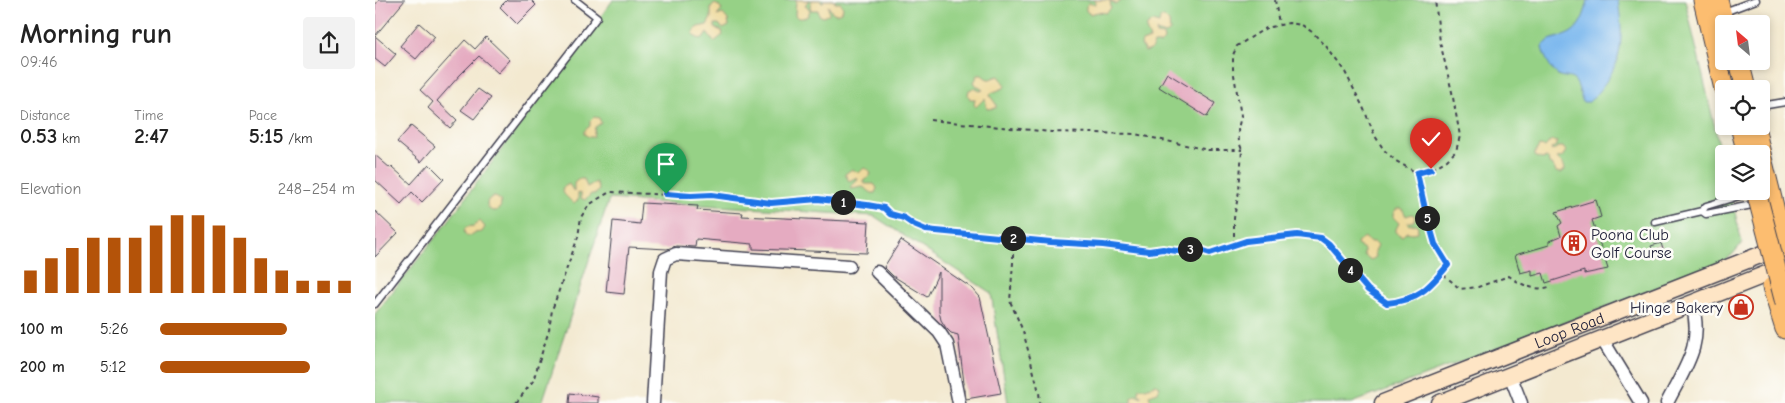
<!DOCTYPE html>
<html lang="en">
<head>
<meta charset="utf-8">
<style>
	:root { --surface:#fff; --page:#f2f2f2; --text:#222; --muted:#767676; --accent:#b45309 }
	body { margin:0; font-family:"Comic Neue",sans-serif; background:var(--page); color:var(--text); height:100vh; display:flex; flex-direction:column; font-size:19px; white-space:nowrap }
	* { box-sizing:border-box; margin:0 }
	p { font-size:16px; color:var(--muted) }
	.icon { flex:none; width:28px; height:28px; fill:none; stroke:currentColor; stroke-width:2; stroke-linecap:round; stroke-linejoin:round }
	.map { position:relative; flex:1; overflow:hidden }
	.details { display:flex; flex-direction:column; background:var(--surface); width:375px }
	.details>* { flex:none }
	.needle { width:32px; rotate:332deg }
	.buttons { position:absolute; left:1340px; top:15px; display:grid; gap:10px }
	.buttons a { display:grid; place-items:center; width:55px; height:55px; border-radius:5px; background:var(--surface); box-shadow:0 2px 8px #0003; font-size:25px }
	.pin { position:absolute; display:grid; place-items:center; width:42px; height:42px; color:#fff; margin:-51px -21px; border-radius:50% 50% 50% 0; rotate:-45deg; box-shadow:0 0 5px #0007 }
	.pin .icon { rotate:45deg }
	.km { position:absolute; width:25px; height:25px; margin:-12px; border-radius:50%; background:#222; color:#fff; font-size:14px; line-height:25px; text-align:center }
	.round { display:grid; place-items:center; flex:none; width:52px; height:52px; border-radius:5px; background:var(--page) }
	.headline { display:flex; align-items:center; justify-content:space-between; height:85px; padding:0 20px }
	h1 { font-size:28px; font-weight:700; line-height:38px }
	.figures { display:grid; grid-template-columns:repeat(3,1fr); gap:8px; height:85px; padding:5px 20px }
	.figures div { display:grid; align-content:center }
	.figures b { font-size:21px; font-weight:700 }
	.figures small { font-size:14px; font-weight:400 }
	.figures p { font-size:14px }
	.chart { height:140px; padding:10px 20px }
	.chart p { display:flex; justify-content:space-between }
	.chart svg { width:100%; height:90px; margin-top:5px; stroke:var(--accent); stroke-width:6 }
	ul { padding:0 20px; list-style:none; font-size:16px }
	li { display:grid; grid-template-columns:80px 60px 1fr; align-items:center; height:38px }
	li i { height:12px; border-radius:6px; background:var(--accent) }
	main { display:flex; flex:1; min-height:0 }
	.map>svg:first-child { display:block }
	.green { fill:#96d186; stroke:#5c7a60 }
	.sand { fill:#eeda9e; stroke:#887e6c }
	.water { fill:#7bb8ee; stroke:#4e6d94 }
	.building { fill:#e5abc1 }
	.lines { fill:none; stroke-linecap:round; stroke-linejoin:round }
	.service-casing { stroke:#414051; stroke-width:9 }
	.minor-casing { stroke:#414051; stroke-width:15 }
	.secondary-casing { stroke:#414051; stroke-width:19 }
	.primary-casing { stroke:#414051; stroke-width:21 }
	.path { stroke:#414051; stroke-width:2; stroke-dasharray:4 4; stroke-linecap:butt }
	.service { stroke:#fff; stroke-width:6 }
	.minor { stroke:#fff; stroke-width:12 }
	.secondary { stroke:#fee5c5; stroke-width:16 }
	.primary { stroke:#fcbd6f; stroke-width:19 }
	.primary-bridge-casing { stroke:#414051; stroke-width:21; stroke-linecap:butt }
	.primary-bridge { stroke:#fcbd6f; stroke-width:19 }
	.route-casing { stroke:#fff; stroke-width:10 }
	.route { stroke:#1a73e8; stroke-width:6 }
	.labels { text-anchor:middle; stroke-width:5; stroke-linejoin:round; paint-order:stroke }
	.poi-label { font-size:16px; fill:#22223b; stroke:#fdfcf7; text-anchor:start }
	.street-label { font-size:16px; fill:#22223b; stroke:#fdfcf7 }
</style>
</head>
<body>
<main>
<section class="details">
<div class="headline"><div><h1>Morning run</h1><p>09:46</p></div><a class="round"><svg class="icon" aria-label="share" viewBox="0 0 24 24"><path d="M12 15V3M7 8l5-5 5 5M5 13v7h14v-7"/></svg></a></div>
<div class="figures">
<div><p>Distance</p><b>0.53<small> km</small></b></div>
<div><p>Time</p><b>2:47</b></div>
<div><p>Pace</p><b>5:15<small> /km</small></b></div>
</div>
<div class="chart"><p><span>Elevation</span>248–254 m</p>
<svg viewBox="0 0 160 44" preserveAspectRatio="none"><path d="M5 44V33M15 44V27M25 44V22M35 44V17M45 44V17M55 44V17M65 44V11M75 44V6M85 44V6M95 44V11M105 44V17M115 44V27M125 44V33M135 44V38M145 44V38M155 44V38"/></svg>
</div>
<ul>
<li><b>100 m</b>5:26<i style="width:65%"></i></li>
<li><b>200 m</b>5:12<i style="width:77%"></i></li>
</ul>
</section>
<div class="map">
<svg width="1410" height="403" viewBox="0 0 1410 403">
	<rect width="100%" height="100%" fill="#fdfcf7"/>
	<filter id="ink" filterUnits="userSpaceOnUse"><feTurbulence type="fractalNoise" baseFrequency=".02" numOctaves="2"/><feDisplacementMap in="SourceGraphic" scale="10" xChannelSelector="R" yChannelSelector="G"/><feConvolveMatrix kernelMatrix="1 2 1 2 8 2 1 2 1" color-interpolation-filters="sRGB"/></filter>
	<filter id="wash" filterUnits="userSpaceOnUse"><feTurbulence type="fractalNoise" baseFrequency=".0096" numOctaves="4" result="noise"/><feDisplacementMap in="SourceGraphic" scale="20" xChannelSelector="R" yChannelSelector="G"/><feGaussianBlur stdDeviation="1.12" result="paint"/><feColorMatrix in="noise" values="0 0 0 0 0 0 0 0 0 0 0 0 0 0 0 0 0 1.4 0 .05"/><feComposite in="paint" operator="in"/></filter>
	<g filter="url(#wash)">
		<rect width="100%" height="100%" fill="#f3e9d0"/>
		<!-- green -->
		<polygon class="green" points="238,0 1310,0 1349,166 1349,191 1355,191 1367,243 1357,255 1344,264 977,403 633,403 616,293 499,216 234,199 167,403 0,403 0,314 71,224"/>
		<!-- sand -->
		<g class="sand">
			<path d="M421,0H434L430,5L435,10L433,16C428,18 423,20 420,15Z"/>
			<polygon points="436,0 445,0 447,3 449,0 460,0 460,3 466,3 468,8 466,12 461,14 457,12 453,6 454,14 448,17 444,15 443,10 436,10 435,6"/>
			<polygon points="718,0 747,0 741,4 735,1 736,8 731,13 723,12 715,14 711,11 711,6 714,3 721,4 721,2"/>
			<polygon points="340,4 344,6 347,10 342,16 348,14 353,20 354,26 348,29 344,24 340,24 340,28 347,31 348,35 339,42 332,33 328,39 322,38 318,34 319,30 323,27 332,25 336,18 336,7"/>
			<polygon points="789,17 794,22 795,31 791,34 781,31 781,34 788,35 789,40 785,44 779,44 776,50 770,52 766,45 767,42 775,39 771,30 772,26 777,22 784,24 785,18"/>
			<path d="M603,75H607C616,83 615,77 624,76L630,84L629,88L616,93L615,96L621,104V108L612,109L610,98L601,107L599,105L600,99H595L593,95L594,90L599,88L605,91L608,90L602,86L599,82Z"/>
			<polygon points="219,117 224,118 226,123 220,127 218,137 214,137 209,134 209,131 215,126 215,121"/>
			<path d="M1176,140L1182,142V145L1176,149L1177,151L1183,147H1188L1191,151L1187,157L1182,158C1185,162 1189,162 1190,170L1186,173L1181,172L1178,166L1174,164L1173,158L1166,159L1160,156V153L1164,146L1170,147Z"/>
			<polygon points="489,168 494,170 496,174 493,178 489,180 489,182 490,184 499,184 502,188 500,193 497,193 488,187 476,189 475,187 482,181 483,179 480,178 474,181 470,174 477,169 484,173"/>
			<polygon points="204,179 209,179 212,187 221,182 224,190 221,194 216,194 210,200 206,198 206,194 203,193 203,200 199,204 189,194 187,188 194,184 199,192 199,183"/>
			<circle cx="119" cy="204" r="7"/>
			<path d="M1025,208L1028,210L1031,216L1037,214L1040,216L1039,221L1032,223L1034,225L1041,224L1043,227L1042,232L1037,233L1032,232L1027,236L1021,233V229L1024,223L1018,217C1018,212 1020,209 1025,208Z"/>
			<polygon points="105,221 110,227 107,232 99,233 95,236 91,236 89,231 91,227 99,226"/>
			<polygon points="990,237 994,242 1000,242 1003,245 1000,251 1001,257 996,260 989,255 989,249 982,245 983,242"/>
			<polygon points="780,384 782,384 785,387 783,392 774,395 777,403 756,403 756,397 760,394 767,397 763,392 764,388 771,388"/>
		</g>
		<!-- water -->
		<path class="water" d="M1213,0H1243C1250,47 1247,67 1214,102H1208C1205,96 1204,85 1199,80C1194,76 1188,78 1183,75C1177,71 1168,55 1167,47C1177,36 1178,40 1191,35C1205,30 1210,14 1213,0Z"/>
		<g id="blocks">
			<!-- building -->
			<g class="building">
				<polygon points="4,0 30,0 0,36 21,54 10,67 0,59 0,5"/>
				<polygon points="132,0 156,0 161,5 142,24 125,7"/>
				<polygon points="44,23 60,37 41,59 25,46"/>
				<polygon points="111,37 135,60 123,73 104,56 85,75 62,101 82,120 75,128 53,108 58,102 45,90 90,40 100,49"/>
				<polygon points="792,73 840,103 832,117 784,87"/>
				<polygon points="103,89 116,98 99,119 86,110"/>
				<polygon points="36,126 60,146 46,162 22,142"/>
				<polygon points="0,155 15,168 17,167 36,184 54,164 69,179 47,202 37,192 26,204 0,180"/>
				<polygon points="1221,200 1226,217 1217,220 1233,269 1209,274 1209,271 1171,283 1168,273 1157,276 1157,270 1145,273 1140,255 1174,245 1174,241 1186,236 1183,226 1187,223 1181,212"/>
				<polygon points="267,203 323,206 322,210 368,213 367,216 494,222 492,253 378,249 378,244 321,239 320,247 301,246 292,249 254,247 249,294 231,292 238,221 265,224"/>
				<polygon points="0,211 23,233 0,257"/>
				<polygon points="526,240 598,289 605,297 626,393 591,399 583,335 576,333 571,328 566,320 564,311 564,272 552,297 518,276 509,267"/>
				<polygon points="1286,243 1289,253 1279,256 1276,246"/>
				<polygon points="195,393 223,397 223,403 194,403"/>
			</g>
		</g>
	</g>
	<g filter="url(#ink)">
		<use href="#blocks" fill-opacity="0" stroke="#414051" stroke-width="1"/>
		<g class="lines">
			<defs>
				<g id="service">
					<polyline points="1352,11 1381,0"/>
					<polyline points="1386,106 1410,102"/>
					<polyline points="1327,211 1331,206 1374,193"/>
					<polyline points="1280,222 1327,211 1331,214 1377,205"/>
					<polyline points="0,304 222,17 200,0"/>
				</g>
				<g id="minor">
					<polyline points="502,272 564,332 572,344 584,403"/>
					<polyline points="1227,339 1266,403"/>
					<polyline points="1135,375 1146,403"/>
					<polyline points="278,403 286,271 290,259 301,254 474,266"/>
					<path d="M1292,403C1310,367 1329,345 1317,304"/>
				</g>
				<g id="secondary">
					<path id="s1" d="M1008,403L1408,246"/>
					<polyline points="1065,403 1394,273 1410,264"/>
				</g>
				<g id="primary">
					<polyline points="1328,0 1349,89"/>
					<polyline points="1343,0 1349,24"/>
					<polyline points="1364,61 1371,89"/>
					<polyline points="1365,126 1372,154"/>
					<polyline points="1380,126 1386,154"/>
					<polyline points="1386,154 1410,251"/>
					<polyline points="1397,287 1410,329"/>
				</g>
			</defs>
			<!-- service casing -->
			<use href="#service" class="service-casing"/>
			<!-- minor casing -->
			<use href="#minor" class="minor-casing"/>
			<!-- secondary casing -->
			<use href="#secondary" class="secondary-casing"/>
			<!-- primary casing -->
			<use href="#primary" class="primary-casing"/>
			<!-- path -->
			<g class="path">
				<polyline points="900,0 904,24"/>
				<polyline points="555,120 676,132 760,134 833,150 867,150"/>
				<polyline points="1042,173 1057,169 1072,160 1081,151 1085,136 1077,92 1065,42 1060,0"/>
				<polyline points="638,238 638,263 635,301 648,331 664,392 665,403"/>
				<polyline points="859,244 859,218 864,191 867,150 864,142 863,129 866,116 858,69 858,55 862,46 891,28 914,23 927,25 937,32 951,46 970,72 988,107 1000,136 1009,150 1021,161 1042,173 1049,209 1060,244 1073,265 1067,272"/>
				<path d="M141,403L158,381L174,330L177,310L203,237L206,217L214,205L223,199L235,192L316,196L337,195L396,203L443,199L509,208C515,214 520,215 528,218C536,222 542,226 551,230L676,242L728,245L774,251L788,249L802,251L816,249L826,250L835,253L871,241L922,235L946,239L954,244L993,290L1012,303C1043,300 1045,292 1067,273L1085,289L1103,287L1134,276C1148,286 1161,292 1177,286"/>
			</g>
			<!-- service -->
			<use href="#service" class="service"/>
			<!-- minor -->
			<use href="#minor" class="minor"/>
			<!-- secondary -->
			<use href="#secondary" class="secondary"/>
			<!-- primary -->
			<use href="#primary" class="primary"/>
			<defs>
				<polyline id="primary-bridge" points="1381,191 1410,303"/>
			</defs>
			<!-- primary-bridge casing -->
			<use href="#primary-bridge" class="primary-bridge-casing"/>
			<!-- primary-bridge -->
			<use href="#primary-bridge" class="primary-bridge"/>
		</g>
	</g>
	<g class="lines" filter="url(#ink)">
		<defs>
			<path id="route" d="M291,194L316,196L337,195L396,203L443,199L492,205L509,208L515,214L529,218L539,225L551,230L676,242L728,245L774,251L788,249L802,251L816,249L826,250L835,253L871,241L922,235L946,238L954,244L993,290L1012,303C1043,300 1054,288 1073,265L1060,244L1050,209L1042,173L1056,169"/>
		</defs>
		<!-- route casing -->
		<use href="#route" class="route-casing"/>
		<!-- route -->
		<use href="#route" class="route"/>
	</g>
	<!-- icons -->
	<defs>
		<symbol id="building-ring" viewBox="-11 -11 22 22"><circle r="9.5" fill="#fdfcf7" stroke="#c8321e" stroke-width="1.5"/><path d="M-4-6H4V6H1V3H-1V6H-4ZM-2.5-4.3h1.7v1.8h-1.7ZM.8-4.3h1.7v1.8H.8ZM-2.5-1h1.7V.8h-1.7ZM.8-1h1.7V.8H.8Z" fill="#c8321e"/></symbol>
		<symbol id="shop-ring" viewBox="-11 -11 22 22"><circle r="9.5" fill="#fdfcf7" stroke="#c8321e" stroke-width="1.5"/><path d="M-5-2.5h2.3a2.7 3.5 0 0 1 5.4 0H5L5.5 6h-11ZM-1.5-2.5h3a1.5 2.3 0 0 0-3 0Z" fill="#c8321e"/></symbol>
	</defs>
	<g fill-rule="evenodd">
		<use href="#building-ring" x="1185" y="229" width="28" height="28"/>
		<use href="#shop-ring" x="1352" y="293" width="28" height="28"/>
	</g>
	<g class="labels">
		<!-- poi labels -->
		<g class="poi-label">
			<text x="1216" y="240">Poona Club<tspan x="1216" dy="18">Golf Course</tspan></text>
			<text x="1348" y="313" text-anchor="end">Hinge Bakery</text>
		</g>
		<!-- street labels -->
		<g class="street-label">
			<text dy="6" stroke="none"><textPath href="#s1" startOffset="200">Loop Road</textPath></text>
		</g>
	</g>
</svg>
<div class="buttons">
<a><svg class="needle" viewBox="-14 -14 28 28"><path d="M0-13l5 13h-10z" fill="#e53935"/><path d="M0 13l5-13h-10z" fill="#767676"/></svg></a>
<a><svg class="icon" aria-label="locate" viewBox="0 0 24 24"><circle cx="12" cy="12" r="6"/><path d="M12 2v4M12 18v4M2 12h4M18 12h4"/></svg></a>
<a><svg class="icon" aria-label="layers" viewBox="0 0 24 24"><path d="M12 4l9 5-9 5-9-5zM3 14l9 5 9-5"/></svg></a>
</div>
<div class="pin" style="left:291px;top:194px;background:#1e9e55"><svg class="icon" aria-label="arrive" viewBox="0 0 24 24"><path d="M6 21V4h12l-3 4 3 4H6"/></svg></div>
<div class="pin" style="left:1056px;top:169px;background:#d93025"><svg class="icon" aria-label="check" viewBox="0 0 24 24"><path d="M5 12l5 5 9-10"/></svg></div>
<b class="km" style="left:468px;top:202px">1</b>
<b class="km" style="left:638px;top:238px">2</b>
<b class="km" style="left:815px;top:249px">3</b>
<b class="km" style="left:975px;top:270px">4</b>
<b class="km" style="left:1052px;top:218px">5</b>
</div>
</main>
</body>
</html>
